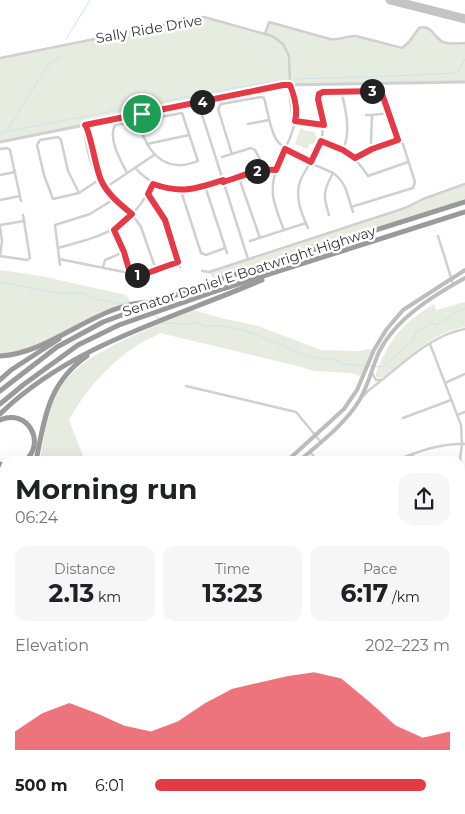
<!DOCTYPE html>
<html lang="en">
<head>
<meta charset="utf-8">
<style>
	:root { --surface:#fff; --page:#f6f6f6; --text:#202124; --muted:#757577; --accent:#e63946 }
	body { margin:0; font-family:Montserrat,sans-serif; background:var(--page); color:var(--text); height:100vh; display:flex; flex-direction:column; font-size:19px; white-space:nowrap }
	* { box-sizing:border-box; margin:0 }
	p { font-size:16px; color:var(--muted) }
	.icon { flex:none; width:28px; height:28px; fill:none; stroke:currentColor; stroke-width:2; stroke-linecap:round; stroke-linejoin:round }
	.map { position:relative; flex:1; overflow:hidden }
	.panel { position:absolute; left:0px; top:456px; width:465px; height:359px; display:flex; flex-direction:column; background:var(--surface); border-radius:15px 15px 0 0; box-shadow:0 5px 20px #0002 }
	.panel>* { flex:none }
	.pin { position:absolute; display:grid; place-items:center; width:42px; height:42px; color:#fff; margin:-21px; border:2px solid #fff; border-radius:50%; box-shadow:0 1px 5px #0007 }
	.km { position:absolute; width:25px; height:25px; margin:-12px; border-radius:50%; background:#222; color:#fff; font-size:14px; line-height:25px; text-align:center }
	.round { display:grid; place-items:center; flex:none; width:52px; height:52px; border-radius:15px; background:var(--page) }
	.summary { display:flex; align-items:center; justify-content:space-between; height:85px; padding:0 15px }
	h1 { font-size:28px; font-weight:700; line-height:38px }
	.stats { display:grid; grid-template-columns:repeat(3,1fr); gap:8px; height:85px; padding:5px 15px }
	.stats div { display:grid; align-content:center; border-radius:12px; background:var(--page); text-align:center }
	.stats b { font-size:25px; font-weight:700 }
	.stats small { font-size:14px; font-weight:400 }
	.stats p { font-size:14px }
	.chart { height:140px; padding:10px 15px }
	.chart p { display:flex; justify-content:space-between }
	.chart svg { width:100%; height:90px; margin-top:5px; fill:var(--accent); opacity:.7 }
	ul { padding:0 15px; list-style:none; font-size:16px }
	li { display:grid; grid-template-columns:80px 60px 1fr; align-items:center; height:38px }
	li i { height:12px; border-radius:6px; background:var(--accent) }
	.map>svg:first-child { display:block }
	.green { fill:#e6ecdf }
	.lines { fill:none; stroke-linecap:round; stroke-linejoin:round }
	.stream { stroke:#cfe2ee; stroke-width:1 }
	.canal { stroke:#cfe2ee; stroke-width:3 }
	.taxiway { stroke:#c4c4c4; stroke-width:9 }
	.minor { stroke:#d0d0d0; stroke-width:2.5 }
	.tertiary { stroke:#d0d0d0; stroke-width:3 }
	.secondary { stroke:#bdbdbd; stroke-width:4 }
	.motorway { stroke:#9a9a9a; stroke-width:5 }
	.route-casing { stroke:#fff; stroke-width:10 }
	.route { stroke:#e63946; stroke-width:6 }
	.labels { text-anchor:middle; stroke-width:5; stroke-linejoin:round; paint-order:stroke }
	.street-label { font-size:14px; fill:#333; stroke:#fff }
</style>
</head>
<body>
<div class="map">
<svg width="465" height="814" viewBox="0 0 465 814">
	<rect width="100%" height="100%" fill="#fff"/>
	<!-- green -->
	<g class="green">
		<polygon points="204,17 265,33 269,22 330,39 350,36 373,40 399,49 404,47 419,28 430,29 445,42 465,43 465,82 290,85 0,142 0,58"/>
		<polygon points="303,128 303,130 315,132 315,135 317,136 313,145 310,143 307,149 295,144 300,129"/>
		<polygon points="465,184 465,202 214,281 209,272 405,208 423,199"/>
		<polygon points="0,270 41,276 126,295 132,304 118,308 34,348 0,356"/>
		<path d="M465,302V327C430,333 413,356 385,376L380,378L376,377V373C390,339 401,324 434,304L436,310Z"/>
		<path d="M190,309L221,318L258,326L321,350L361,351L367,349L374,350L363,377L351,373L315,371L293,365L160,333C152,338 144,341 136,346C107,366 86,389 69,420L85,461H40C43,443 46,422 52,404C67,362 113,346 150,328L148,327Z"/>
		<polygon points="5,684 5,805 0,804 0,691"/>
		<polygon points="200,810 336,810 328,814 201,814"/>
	</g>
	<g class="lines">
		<!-- stream -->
		<g class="stream">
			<polyline points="66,39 90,0"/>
			<polyline points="294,79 419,75 457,73 465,59"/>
			<polyline points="7,130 51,61 58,59 60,55"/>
			<polyline points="0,133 228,89 284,80"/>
			<polyline points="0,282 57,293 83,293 96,299 123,304"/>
			<polyline points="153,315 160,319"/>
			<path d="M162,323L187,324L197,322C208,329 210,325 219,326C227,326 235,329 242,330C274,338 302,361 335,359L341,364L366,366"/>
			<path d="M370,366L382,367L413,341L415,333L431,323L436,325C447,320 454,312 465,309"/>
		</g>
		<!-- canal -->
		<g class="canal">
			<polyline points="460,663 465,661"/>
			<polyline points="4,675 5,673"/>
		</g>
		<!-- taxiway -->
		<polyline class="taxiway" points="390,0 465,19"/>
		<!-- minor -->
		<g class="minor">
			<path d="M265,34L269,22L330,39C340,41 347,35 356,36L402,48L409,42L419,28C430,24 433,35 441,41C447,45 458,43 465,43"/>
			<polyline points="0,58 204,17 272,36 283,44 289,56 290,85 289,91 292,115 295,121 297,115 290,85"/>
			<path d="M342,93C346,113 351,131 343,150"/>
			<polyline points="198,102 248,259"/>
			<polyline points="366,115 372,115"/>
			<polyline points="248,124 269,120"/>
			<path d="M85,125C90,130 89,137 90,144C93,156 99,167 100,179C89,165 87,147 84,130Z"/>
			<polygon points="58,137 61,140 68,171 79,193 53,199 44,175 37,145 40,140"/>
			<path d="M321,141C343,150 355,155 368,176L408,162"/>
			<polyline points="147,144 189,135"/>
			<polyline points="0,149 7,148 10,150 21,201"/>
			<polyline points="372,149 371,142 372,115 389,113"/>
			<path d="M232,154L218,109L221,104L261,97L264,98C268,111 269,127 276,139C286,155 316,165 333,173C348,184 347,196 353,212"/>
			<polyline points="222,157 251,148 255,150 265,169"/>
			<polyline points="355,158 372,149 398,140"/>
			<path d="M135,168C164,198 187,192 223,180"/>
			<path d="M127,173C121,161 109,141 114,127L116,125L182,113L198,161C192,163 185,166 178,165C154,164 144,141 138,121"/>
			<polyline points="0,175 15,172"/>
			<polyline points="239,178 260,238"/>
			<polyline points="223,182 265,169 276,170"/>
			<polyline points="205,186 227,253"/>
			<polyline points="105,188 154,155"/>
			<polyline points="181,191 201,253 206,255 225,248"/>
			<polyline points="79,193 100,179 114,199 132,214 141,227 156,270"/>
			<polyline points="147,194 165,220 180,267"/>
			<polyline points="0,200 20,196"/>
			<polyline points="351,207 413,188 415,182 403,144 398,140"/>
			<path d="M329,215C323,196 323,191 333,173"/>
			<polyline points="0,225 24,221"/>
			<polyline points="0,227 2,241 0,256"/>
			<path d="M308,228C301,213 294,195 301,179C307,166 317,155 321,141C327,122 316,108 319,94L323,92L381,91L398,140"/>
			<polyline points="114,230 124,252 130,273"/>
			<path d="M284,230C273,202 267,189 280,160C286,145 292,138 295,121L323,125"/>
			<polyline points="438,236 453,284"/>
			<polyline points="250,241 306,223"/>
			<path d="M58,248C105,235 129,230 153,184"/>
			<polyline points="0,256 27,260 30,258 23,215"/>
			<polyline points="59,259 139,275 178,262"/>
			<polyline points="60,265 55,225 90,214 114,199"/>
			<polyline points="103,267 105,260 124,252"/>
			<polyline points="202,271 209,272 405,208 423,199 465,184"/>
			<polyline points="430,344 461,425 462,444 460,459 465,481"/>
			<polyline points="372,373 376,380 382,380"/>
			<polyline points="445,383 465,374"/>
			<polyline points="186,386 296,412 320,441"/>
			<path d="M363,396L369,390C398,369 429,335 465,329"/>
			<polyline points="457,415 465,412"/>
			<polyline points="403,418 451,400"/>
			<polyline points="310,452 318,461"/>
			<polyline points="412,454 415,461"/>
			<path d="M394,461C417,452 439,443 465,444"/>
			<polyline points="460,513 465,512"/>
			<polyline points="460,552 465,551"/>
			<polyline points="460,591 465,590"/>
			<polyline points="460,631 465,629"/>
			<polyline points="460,727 465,727"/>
			<polyline points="460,773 465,769"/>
			<polyline points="422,810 422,814"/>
			<polyline points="375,814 383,812"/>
		</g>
		<!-- tertiary -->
		<g class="tertiary">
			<polyline points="0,142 283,85 465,82"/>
			<polyline points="0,608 5,608"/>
			<polyline points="0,808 5,809"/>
			<polyline points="20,810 41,814"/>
			<polyline points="221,810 223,814"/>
		</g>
		<!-- secondary -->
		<g class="secondary">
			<polyline points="287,461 344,409 357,390 374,350 386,330 403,310 465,270"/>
			<path d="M299,461C320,443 344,425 359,401C368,386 372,368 379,352C396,318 433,296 465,278"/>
			<polyline points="0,626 5,621"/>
			<polyline points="0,636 5,631"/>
		</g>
		<!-- motorway -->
		<g class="motorway">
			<path d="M0,356C54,353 98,301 154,302"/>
			<polyline points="0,380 11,370 59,339"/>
			<polyline points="0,391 57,347 103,322 214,281 465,202"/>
			<polyline points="0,404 23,385 78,345 119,325 219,290 465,212"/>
			<path d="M0,414C72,344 172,319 262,280"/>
			<path d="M0,420C27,408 47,442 25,461"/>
			<path d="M36,461C45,417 48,383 87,356"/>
			<polyline points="0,464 5,466"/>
			<polyline points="0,479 5,487"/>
			<polyline points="0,497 5,505"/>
			<polyline points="0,524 5,527"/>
			<polyline points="176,810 178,814"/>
			<polyline points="191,810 192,814"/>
		</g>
	</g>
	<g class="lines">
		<defs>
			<path id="route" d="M283,85H290C294,95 298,110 295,121L324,125L318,99L319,94L323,92L381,91L398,140L372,149L355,158L343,150L321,141L311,162L285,149L276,170C258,168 240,177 223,182V180C195,189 182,194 153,184L148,194L165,220L178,262L139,276L130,273L124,252L114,230L132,214C121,205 107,194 101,180C96,170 90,130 85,125Z"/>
		</defs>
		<!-- route casing -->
		<use href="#route" class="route-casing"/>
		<!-- route -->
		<use href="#route" class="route"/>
	</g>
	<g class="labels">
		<!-- street labels -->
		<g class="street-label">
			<text transform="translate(149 29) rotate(-10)" y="5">Sally Ride Drive</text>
			<text transform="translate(249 271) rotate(-18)" y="5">Senator Daniel E Boatwright Highway</text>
		</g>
	</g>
</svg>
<div class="pin" style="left:142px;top:114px;background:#1e9e55"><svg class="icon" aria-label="arrive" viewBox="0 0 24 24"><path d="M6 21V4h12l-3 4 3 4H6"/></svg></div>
<b class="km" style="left:137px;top:275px">1</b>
<b class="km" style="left:257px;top:171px">2</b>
<b class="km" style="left:372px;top:91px">3</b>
<b class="km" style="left:202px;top:102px">4</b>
<section class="panel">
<div class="summary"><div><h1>Morning run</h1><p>06:24</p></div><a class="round"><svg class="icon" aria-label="share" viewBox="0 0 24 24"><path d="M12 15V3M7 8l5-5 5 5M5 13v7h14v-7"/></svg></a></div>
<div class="stats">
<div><p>Distance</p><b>2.13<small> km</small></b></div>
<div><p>Time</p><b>13:23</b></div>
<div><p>Pace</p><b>6:17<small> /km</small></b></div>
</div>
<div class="chart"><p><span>Elevation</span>202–223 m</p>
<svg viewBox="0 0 160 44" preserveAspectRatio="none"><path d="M0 44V35L10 26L20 21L30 26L40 32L50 35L60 30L70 21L80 14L90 11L100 8L110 6L120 9L130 20L140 32L150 38L160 35V44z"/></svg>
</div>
<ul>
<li><b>500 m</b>6:01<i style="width:92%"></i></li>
</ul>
</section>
</div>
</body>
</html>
